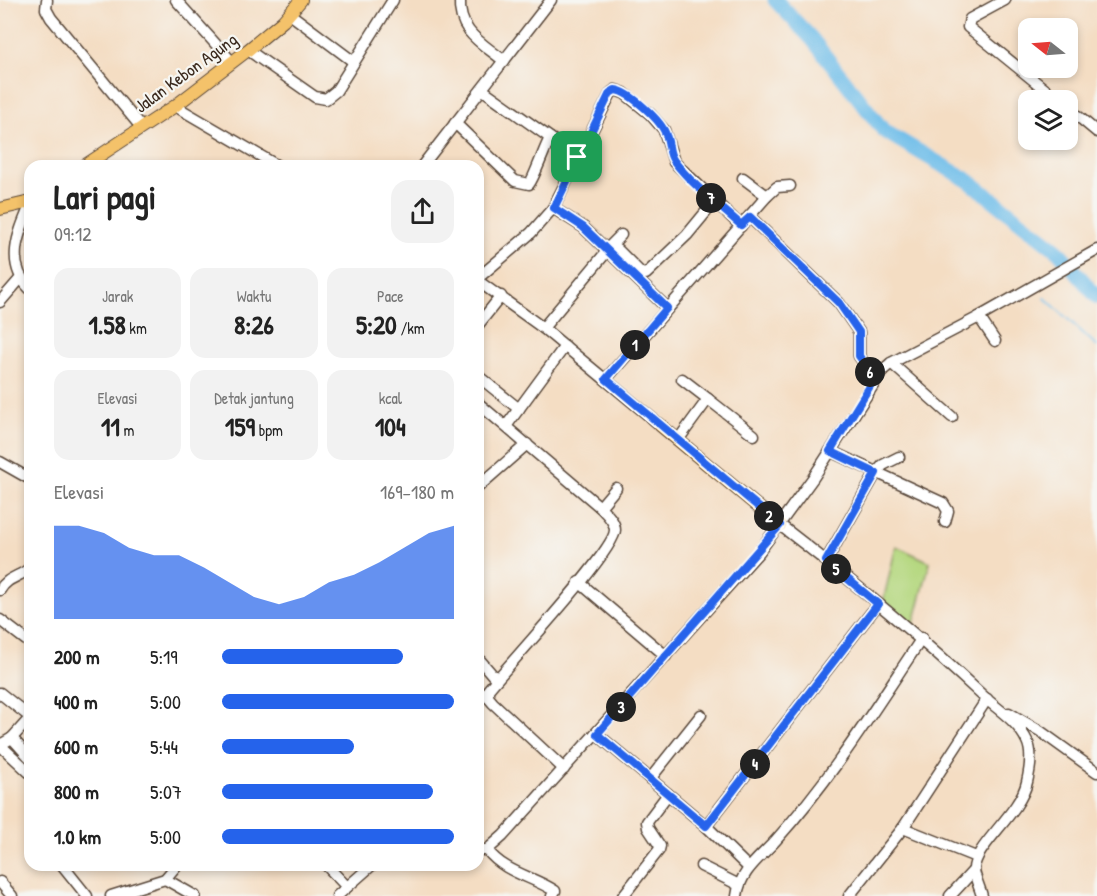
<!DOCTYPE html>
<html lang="id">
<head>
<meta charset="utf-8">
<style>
	:root { --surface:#fff; --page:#f2f2f2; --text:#222; --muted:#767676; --accent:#2563eb }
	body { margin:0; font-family:"Patrick Hand",sans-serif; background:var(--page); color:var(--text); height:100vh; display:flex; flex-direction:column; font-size:22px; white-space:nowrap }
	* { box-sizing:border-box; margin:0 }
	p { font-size:20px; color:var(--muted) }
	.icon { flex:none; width:33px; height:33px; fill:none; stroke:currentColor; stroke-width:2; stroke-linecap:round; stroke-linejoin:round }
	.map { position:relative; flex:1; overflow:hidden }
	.panel { position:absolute; left:24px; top:160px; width:460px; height:711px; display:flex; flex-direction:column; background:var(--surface); border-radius:18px; box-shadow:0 3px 9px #0003 }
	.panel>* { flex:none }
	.needle { width:39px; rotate:287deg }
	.tools { position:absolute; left:1018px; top:18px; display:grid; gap:12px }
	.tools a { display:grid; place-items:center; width:60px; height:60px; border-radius:12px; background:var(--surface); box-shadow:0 3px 9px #0003; font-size:30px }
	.pin { position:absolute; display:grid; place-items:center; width:51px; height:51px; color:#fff; margin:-26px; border-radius:12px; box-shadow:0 3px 9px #0006 }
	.km { position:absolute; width:30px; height:30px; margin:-15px; border-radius:50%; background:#222; color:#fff; font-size:16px; line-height:30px; text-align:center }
	.round { display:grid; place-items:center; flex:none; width:63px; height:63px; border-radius:18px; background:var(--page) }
	.summary { display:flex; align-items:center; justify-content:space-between; height:102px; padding:0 30px }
	h1 { font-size:33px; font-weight:700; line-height:45px }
	.stats { display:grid; grid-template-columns:repeat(3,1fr); gap:9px; height:102px; padding:6px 30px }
	.stats div { display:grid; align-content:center; border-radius:15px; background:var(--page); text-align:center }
	.stats b { font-size:26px; font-weight:700 }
	.stats small { font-size:16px; font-weight:400 }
	.stats p { font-size:16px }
	.chart { height:168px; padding:12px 30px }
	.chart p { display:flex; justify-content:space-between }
	.chart svg { width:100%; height:108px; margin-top:6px; fill:var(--accent); opacity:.7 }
	ul { padding:0 30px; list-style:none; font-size:20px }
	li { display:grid; grid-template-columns:96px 72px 1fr; align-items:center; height:45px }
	li i { height:15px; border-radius:8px; background:var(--accent) }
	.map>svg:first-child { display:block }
	.green { fill:#b6d881; stroke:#788150; stroke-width:1.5 }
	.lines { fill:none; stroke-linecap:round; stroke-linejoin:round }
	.stream { stroke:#6ebde9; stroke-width:2 }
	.river { stroke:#6ebde9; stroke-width:15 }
	.minor-casing { stroke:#574537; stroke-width:13 }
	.major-casing { stroke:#574537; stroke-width:14 }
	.minor { stroke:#fff; stroke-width:10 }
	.major { stroke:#f4c26a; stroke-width:12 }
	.route-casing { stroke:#fff; stroke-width:12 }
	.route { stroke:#2563eb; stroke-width:8 }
	.labels { text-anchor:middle; stroke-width:4.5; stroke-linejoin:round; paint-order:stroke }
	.street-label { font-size:18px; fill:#3b2a1e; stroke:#f6f6f2 }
</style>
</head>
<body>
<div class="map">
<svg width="1097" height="896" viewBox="0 0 1097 896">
	<rect width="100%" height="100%" fill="#f6f6f2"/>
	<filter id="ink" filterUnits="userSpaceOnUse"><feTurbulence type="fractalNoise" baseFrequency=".0167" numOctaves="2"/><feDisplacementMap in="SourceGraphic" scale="12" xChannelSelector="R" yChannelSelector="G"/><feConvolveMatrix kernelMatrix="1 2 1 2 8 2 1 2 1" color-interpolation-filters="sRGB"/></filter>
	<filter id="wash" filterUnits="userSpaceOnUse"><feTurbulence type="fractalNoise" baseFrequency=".008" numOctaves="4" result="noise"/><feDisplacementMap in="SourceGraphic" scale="24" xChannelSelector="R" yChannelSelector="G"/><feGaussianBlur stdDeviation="1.35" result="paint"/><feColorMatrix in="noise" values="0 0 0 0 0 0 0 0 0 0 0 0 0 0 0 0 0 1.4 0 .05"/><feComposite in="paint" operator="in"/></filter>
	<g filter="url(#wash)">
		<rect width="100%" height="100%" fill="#f4ddc3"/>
		<!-- green -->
		<polygon class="green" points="896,546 930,562 913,627 883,602"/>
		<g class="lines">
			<!-- stream -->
			<polyline class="stream" points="1045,298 1097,346"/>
			<!-- river -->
			<polyline class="river" points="775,0 812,39 884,131 969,181 1058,251 1097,297"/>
		</g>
	</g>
	<g filter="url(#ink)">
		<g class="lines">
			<defs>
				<g id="minor">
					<polyline points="47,0 46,9 51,18 141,127"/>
					<polyline points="176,0 231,61"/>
					<path d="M460,0C458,32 482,43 504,61"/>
					<polyline points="1005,0 970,19 968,27 1058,100"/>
					<polyline points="290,14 354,62"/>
					<polyline points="248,50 315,97 326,99 336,91 393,0"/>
					<polyline points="483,90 577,157"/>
					<polyline points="175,106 278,166"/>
					<polyline points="1068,108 1097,132"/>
					<path d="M455,123L515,181L529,184C533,181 545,147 550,138"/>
					<polyline points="422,166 551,0"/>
					<polyline points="743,178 767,196"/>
					<path d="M30,206C18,234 5,264 30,289"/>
					<polyline points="553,208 583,227 667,308"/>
					<polyline points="750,217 839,303 859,332 859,356 875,378"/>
					<polyline points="607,249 621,235"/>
					<polyline points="478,278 531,233 553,208 611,93 615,90 624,93 650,114 664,130 674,162 741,226"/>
					<polyline points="478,281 543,328 660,425"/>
					<polyline points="0,302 20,279"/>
					<polyline points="979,317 995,341"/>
					<polyline points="478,325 501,296"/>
					<polyline points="543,328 608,250 617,249 641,273 646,274 687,235 715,201"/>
					<polyline points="891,363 952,417"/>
					<polyline points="478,376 519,409"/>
					<polyline points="606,379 767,196 777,187 790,186"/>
					<polyline points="708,399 754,435"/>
					<path d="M478,403L600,507C606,513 615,521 615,530C615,551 507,666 488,690V697L493,703L564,769"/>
					<polyline points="507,425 565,346"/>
					<polyline points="678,440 708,399 682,379"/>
					<polyline points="830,451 943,503 948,511 945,522"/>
					<polyline points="0,462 30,479"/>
					<polyline points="478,487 527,444"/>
					<polyline points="600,507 616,488"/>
					<path d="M780,525C850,579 918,635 983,696C998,710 1017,720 1027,741C1033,753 1030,769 1027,782C1020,814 973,847 974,870C975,878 980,888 982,896"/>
					<polyline points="826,561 876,473 883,465 899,457"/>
					<polyline points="579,582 666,656"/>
					<path d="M0,590C7,577 20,577 30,568"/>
					<polyline points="0,620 30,643"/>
					<polyline points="478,658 496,679"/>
					<polyline points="0,693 30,717"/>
					<polyline points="1009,713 1040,731 1097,772"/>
					<polyline points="597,734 706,826 749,868"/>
					<polyline points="12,738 30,758"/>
					<polyline points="0,745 12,738 30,718"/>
					<polyline points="0,745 30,773"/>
					<polyline points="650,779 701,715"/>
					<polyline points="706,826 878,604"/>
					<polyline points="903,828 987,699"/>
					<polyline points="478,850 487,850 503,836 759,552 813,478 883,370 891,363 979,317 1097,250"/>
					<path d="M487,850C505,873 532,876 555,891L552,896"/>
					<polyline points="63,866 87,896"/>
					<polyline points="327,866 347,887"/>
					<polyline points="701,866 739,885"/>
					<polyline points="165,879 195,896"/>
					<polyline points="0,882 12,896"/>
					<polyline points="111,896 165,879 176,866"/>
					<polyline points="337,896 371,866"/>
					<polyline points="623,896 659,850 660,846 648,828 647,822 668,794"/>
					<path d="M737,896C740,871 760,858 776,840C832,778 875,708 922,638"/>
					<polyline points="849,896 903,828 976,857"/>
					<polyline points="950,896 974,870"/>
				</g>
				<g id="major">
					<polyline points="84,166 175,106 248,50 283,21 301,0"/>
					<polyline points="0,209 30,202"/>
					<polyline points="660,425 780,525"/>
				</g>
			</defs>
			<!-- minor casing -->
			<use href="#minor" class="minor-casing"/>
			<!-- major casing -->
			<use href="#major" class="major-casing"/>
			<!-- minor -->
			<use href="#minor" class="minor"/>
			<!-- major -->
			<use href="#major" class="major"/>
		</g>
	</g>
	<g class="lines" filter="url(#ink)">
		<defs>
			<path id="route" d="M615,90C629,91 662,121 666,135C670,144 668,153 674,161C692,185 719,205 741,225L750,217L839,303L859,332V356L875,378L830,451L876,473L826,561L878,604L706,826L597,734L780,525L606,379L667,308L583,227L554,208L610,93Z"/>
		</defs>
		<!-- route casing -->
		<use href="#route" class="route-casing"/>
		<!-- route -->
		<use href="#route" class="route"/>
	</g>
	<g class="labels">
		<!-- street labels -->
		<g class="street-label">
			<text transform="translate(186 73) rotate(-36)" y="6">Jalan Kebon Agung</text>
		</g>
	</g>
</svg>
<div class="tools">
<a><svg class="needle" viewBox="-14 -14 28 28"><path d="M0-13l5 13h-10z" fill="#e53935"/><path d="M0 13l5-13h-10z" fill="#767676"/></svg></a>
<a><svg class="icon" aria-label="layers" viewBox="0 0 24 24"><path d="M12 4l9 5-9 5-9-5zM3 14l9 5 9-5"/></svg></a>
</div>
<div class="pin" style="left:577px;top:157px;background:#1e9e55"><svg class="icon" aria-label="arrive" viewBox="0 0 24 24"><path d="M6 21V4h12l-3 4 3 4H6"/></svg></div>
<b class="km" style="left:635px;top:345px">1</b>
<b class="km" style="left:769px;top:516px">2</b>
<b class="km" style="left:621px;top:707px">3</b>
<b class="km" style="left:755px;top:764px">4</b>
<b class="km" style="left:836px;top:569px">5</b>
<b class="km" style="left:870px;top:372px">6</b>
<b class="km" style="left:711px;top:198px">7</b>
<section class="panel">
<div class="summary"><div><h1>Lari pagi</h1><p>09:12</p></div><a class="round"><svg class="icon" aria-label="share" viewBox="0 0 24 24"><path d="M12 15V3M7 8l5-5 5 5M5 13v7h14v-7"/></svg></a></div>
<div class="stats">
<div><p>Jarak</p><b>1.58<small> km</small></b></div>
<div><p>Waktu</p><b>8:26</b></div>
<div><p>Pace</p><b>5:20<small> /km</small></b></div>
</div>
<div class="stats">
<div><p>Elevasi</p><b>11<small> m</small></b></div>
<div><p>Detak jantung</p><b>159<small> bpm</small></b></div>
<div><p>kcal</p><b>104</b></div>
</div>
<div class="chart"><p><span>Elevasi</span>169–180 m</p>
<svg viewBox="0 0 160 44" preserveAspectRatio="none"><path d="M0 44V6L10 6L20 9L30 15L40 18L50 18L60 23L70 29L80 35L90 38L100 35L110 29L120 26L130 21L140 15L150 9L160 6V44z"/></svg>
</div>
<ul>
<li><b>200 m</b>5:19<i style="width:78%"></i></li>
<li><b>400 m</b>5:00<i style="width:100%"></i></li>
<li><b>600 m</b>5:44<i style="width:57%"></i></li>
<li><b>800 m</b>5:07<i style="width:91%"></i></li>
<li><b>1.0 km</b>5:00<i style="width:100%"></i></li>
</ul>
</section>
</div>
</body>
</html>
